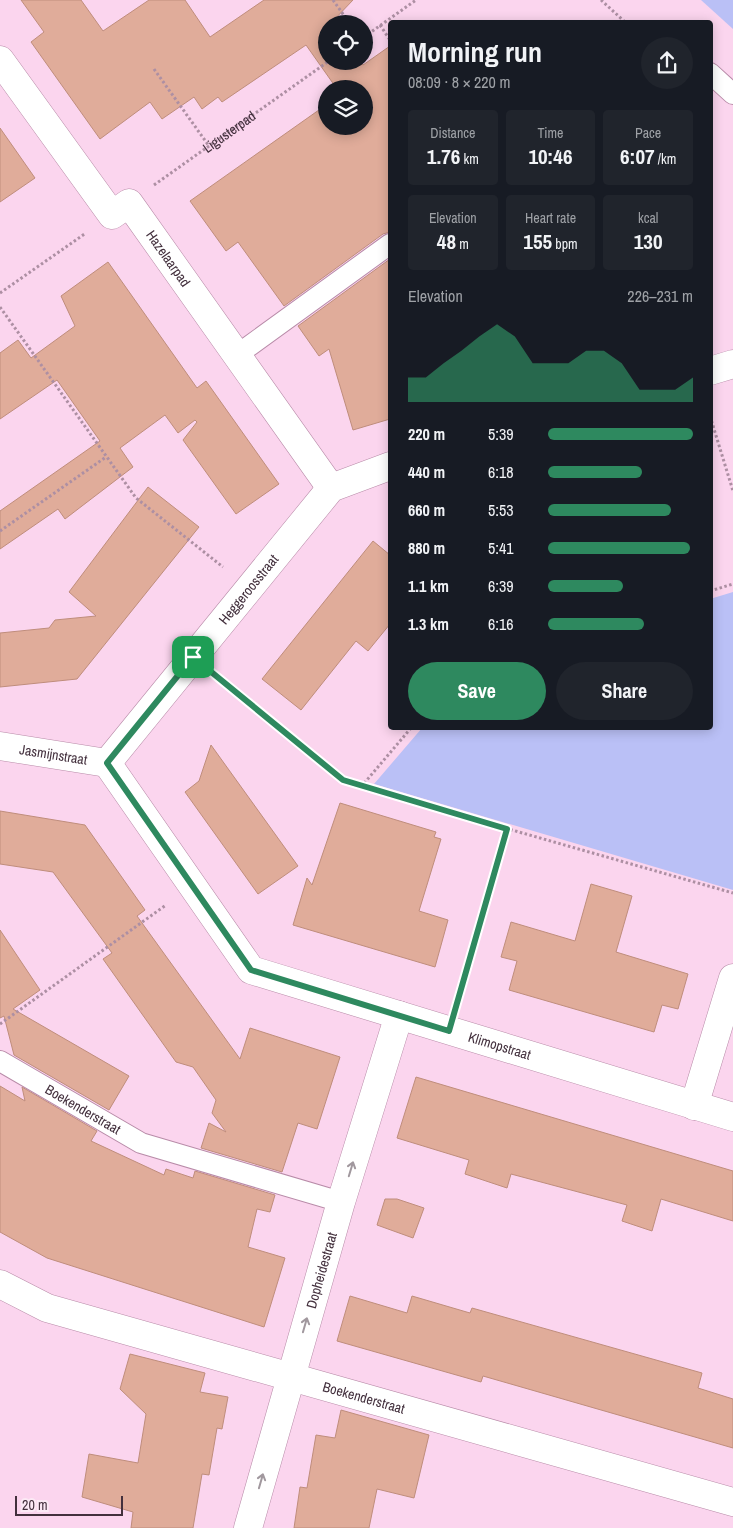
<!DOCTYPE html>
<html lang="en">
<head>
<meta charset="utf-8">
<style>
	:root { --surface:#171b24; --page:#20242c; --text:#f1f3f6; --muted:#9ea1a6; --accent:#2e895f }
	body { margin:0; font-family:"Archivo Narrow",sans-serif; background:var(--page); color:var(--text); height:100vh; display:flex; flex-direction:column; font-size:19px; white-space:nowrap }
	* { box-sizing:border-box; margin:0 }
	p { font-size:16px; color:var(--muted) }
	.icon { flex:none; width:28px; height:28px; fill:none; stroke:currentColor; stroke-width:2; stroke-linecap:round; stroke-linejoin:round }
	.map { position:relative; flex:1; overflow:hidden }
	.details { position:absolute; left:388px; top:20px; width:325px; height:710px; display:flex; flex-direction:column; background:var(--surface); border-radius:5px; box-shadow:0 2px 12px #0003 }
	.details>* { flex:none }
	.controls { position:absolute; left:318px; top:15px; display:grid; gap:10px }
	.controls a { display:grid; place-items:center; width:55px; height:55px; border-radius:50%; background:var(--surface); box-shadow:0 2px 12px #0003; font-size:25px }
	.scale { position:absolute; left:15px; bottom:12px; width:108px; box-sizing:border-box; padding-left:5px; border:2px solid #43303d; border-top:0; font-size:14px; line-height:18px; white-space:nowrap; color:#43303d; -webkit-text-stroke:4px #fce9f5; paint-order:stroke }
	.pin { position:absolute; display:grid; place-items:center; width:42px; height:42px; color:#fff; margin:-21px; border-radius:10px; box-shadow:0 2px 8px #0006 }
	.round { display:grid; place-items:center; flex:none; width:52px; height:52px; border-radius:26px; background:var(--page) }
	.overview { display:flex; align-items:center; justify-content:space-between; height:85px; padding:0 20px }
	h1 { font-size:28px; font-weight:700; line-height:38px }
	.metrics { display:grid; grid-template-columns:repeat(3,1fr); gap:8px; height:85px; padding:5px 20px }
	.metrics div { display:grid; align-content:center; border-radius:5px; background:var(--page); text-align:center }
	.metrics b { font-size:21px; font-weight:700 }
	.metrics small { font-size:14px; font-weight:400 }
	.metrics p { font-size:14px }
	.chart { height:140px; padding:10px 20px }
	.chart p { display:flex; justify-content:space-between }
	.chart svg { width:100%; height:90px; margin-top:5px; fill:var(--accent); opacity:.7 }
	.cta { display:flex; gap:10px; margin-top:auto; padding:10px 20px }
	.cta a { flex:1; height:58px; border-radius:30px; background:var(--accent); color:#fff; font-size:20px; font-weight:700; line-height:58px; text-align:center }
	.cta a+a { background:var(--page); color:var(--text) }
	ul { padding:0 20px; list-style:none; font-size:16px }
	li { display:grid; grid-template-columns:80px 60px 1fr; align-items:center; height:38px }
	li i { height:12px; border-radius:6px; background:var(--accent) }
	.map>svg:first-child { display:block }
	.green { fill:#bac0f6 }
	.building { fill:#e0ac9a; stroke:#bf8d7c }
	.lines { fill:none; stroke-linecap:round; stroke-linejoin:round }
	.service-casing { stroke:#b88ba8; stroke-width:22 }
	.minor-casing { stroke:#b88ba8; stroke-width:29 }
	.path { stroke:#ad8fa3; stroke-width:3; stroke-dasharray:2.5 2.5; stroke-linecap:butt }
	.service { stroke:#fff; stroke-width:20 }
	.minor { stroke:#fff; stroke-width:28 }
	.oneway { stroke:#a1989e }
	.route-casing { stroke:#fff; stroke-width:10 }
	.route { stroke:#2e895f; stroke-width:6 }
	.labels { text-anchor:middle; stroke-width:4; stroke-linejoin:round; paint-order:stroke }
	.street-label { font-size:14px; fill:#43303d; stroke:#fce9f5 }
</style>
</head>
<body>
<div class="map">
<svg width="733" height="1528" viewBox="0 0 733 1528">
	<rect width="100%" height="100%" fill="#fbd5ee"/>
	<!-- green -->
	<g class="green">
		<polygon points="701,0 733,0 733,29"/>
		<polygon points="733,592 733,890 374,784 422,728 710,728 710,599"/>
	</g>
	<!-- building -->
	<g class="building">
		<polygon points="21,0 81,0 103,31 149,0 185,0 210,37 264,0 353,0 332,22 334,24 326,24 326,61 360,61 363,65 390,46 390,232 383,234 284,306 238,242 226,251 190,201 326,105 326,126 364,126 364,89 337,89 306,45 222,102 218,97 202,109 194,97 162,119 150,102 100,139 31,42 44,32"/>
		<polygon points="0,128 35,178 0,202"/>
		<polygon points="390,259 390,419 353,430 329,349 319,356 298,326"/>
		<polygon points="108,262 197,388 206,381 279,484 236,514 183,440 197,422 195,420 178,433 165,415 120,448 133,467 65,519 58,509 0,549 0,511 100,441 57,380 0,419 0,353 18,340 31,358 75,326 61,296"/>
		<polygon points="148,487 199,527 77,679 0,687 0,633 49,628 55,620 96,616 69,592"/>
		<polygon points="373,541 390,555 390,624 368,651 356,641 301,710 262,679"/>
		<polygon points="211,745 298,866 258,894 185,792 199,781"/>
		<polygon points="340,803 436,832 434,837 441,839 419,911 448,920 435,967 293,925 307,878 312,885"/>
		<polygon points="0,811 85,825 145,910 137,916 240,1059 250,1028 340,1057 317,1129 298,1123 282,1172 201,1148 209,1123 226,1132 212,1113 216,1100 193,1067 176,1062 103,959 112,953 53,872 0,864"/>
		<polygon points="591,884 632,896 616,952 688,974 678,1009 662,1005 654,1032 509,990 517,961 501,957 511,922 575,941"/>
		<polygon points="0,930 40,990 13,1009 129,1076 109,1110 14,1055 4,1016 0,1018"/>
		<polygon points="416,1077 733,1171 733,1221 661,1199 652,1231 622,1221 627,1205 511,1174 507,1188 465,1174 469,1160 397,1138"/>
		<polygon points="0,1086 25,1101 22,1087 97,1131 91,1141 164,1175 166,1169 193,1178 195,1171 275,1195 270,1212 257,1209 248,1247 285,1258 264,1327 47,1258 0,1232"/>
		<polygon points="385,1199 397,1199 424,1208 413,1238 377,1225"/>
		<polygon points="350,1296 407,1313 412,1296 470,1313 472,1308 702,1373 698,1388 733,1399 733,1448 483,1376 481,1382 337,1341"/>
		<polygon points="130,1354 205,1373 200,1392 228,1397 222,1429 217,1428 209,1475 202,1474 193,1528 131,1528 133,1512 82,1497 89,1454 138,1463 146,1414 120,1389"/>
		<polygon points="341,1410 429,1435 414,1498 377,1489 369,1528 294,1528 300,1487 307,1488 316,1435 335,1438"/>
	</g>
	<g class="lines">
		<defs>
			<g id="service">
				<polyline points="710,73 733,94"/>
				<polyline points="237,355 390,244"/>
				<path id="s2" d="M0,1061L141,1143L341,1202"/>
			</g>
			<g id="minor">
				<path id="s3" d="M0,60L112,215L129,203L331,488"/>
				<polyline points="710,371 733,364"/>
				<path id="s4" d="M0,746L107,763"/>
				<path id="s5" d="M107,763L251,970L733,1117"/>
				<path id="s6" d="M107,763L331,488L390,466"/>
				<polyline points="694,1106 733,978"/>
				<path id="s7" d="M0,1284L47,1308L733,1502"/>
				<path id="s8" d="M248,1528L341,1202L399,1015"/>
			</g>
		</defs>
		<!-- service casing -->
		<use href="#service" class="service-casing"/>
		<!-- minor casing -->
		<use href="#minor" class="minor-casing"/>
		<!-- path -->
		<g class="path">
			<polyline points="333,0 350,24"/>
			<polyline points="601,0 625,22"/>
			<polyline points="380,25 390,40"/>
			<polyline points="364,37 416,0"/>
			<polyline points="154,69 209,146"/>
			<path id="s1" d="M154,185L329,61"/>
			<polyline points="0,293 86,233"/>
			<polyline points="0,307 136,498 223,567"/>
			<polyline points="710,416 733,491"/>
			<polyline points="0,531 106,457"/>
			<polyline points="710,591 733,584"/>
			<polyline points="219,678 343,780 361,787 733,893"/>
			<polyline points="361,787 411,728"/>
			<polyline points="458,999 507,829"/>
			<polyline points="0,1024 166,905"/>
		</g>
		<!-- service -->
		<use href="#service" class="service"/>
		<!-- minor -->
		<use href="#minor" class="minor"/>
	</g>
	<!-- one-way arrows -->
	<defs><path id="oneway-shaft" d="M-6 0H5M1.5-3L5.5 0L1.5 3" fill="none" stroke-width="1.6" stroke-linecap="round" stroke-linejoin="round" transform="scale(1.25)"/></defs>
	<g class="oneway">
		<use href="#oneway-shaft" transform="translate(351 1169) rotate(-73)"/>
		<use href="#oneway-shaft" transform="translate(305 1325) rotate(-74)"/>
		<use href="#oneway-shaft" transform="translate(261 1481) rotate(-74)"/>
	</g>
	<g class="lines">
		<defs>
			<polygon id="route" points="193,657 343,780 507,829 449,1031 251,970 107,763"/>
		</defs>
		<!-- route casing -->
		<use href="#route" class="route-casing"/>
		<!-- route -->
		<use href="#route" class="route"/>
	</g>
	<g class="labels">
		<!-- street labels -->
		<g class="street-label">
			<text dy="5" stroke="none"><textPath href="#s1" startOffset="92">Ligusterpad</textPath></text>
			<text dy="5" stroke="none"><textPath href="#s3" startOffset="280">Hazelaarpad</textPath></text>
			<text dy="5" stroke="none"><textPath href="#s6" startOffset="224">Heggeroosstraat</textPath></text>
			<text dy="5" stroke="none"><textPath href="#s4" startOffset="54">Jasmijnstraat</textPath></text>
			<text dy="5" stroke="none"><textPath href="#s5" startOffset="512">Klimopstraat</textPath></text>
			<text dy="5" stroke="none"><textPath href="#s2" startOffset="96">Boekenderstraat</textPath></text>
			<text dy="5" stroke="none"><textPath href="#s8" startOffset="268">Dopheidestraat</textPath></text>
			<text dy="5" stroke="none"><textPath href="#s7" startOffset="382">Boekenderstraat</textPath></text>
		</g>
	</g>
</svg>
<div class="controls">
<a><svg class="icon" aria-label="locate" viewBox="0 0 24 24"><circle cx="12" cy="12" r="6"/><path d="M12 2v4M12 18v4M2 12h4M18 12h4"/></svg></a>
<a><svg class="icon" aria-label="layers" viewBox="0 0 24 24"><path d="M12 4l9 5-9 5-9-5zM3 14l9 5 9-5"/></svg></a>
</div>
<div class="scale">20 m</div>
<div class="pin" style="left:193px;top:657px;background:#1e9e55"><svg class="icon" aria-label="arrive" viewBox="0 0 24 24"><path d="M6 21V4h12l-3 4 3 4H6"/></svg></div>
<section class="details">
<div class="overview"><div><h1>Morning run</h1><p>08:09 · 8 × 220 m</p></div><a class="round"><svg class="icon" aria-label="share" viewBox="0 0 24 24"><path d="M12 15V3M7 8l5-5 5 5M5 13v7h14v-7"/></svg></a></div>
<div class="metrics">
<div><p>Distance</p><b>1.76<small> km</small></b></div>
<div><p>Time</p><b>10:46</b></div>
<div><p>Pace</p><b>6:07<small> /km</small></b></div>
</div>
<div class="metrics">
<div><p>Elevation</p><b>48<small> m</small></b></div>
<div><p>Heart rate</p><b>155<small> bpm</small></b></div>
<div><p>kcal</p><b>130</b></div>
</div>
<div class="chart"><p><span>Elevation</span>226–231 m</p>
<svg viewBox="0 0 160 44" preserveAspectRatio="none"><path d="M0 44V32L10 32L20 25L30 19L40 12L50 6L60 12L70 25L80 25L90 25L100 19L110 19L120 25L130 38L140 38L150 38L160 32V44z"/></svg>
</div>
<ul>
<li><b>220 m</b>5:39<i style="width:100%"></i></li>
<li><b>440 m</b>6:18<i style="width:65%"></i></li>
<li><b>660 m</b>5:53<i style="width:85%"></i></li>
<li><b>880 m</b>5:41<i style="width:98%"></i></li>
<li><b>1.1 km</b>6:39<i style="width:52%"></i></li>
<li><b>1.3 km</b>6:16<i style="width:66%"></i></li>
</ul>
<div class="cta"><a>Save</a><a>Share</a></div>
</section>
</div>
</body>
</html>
